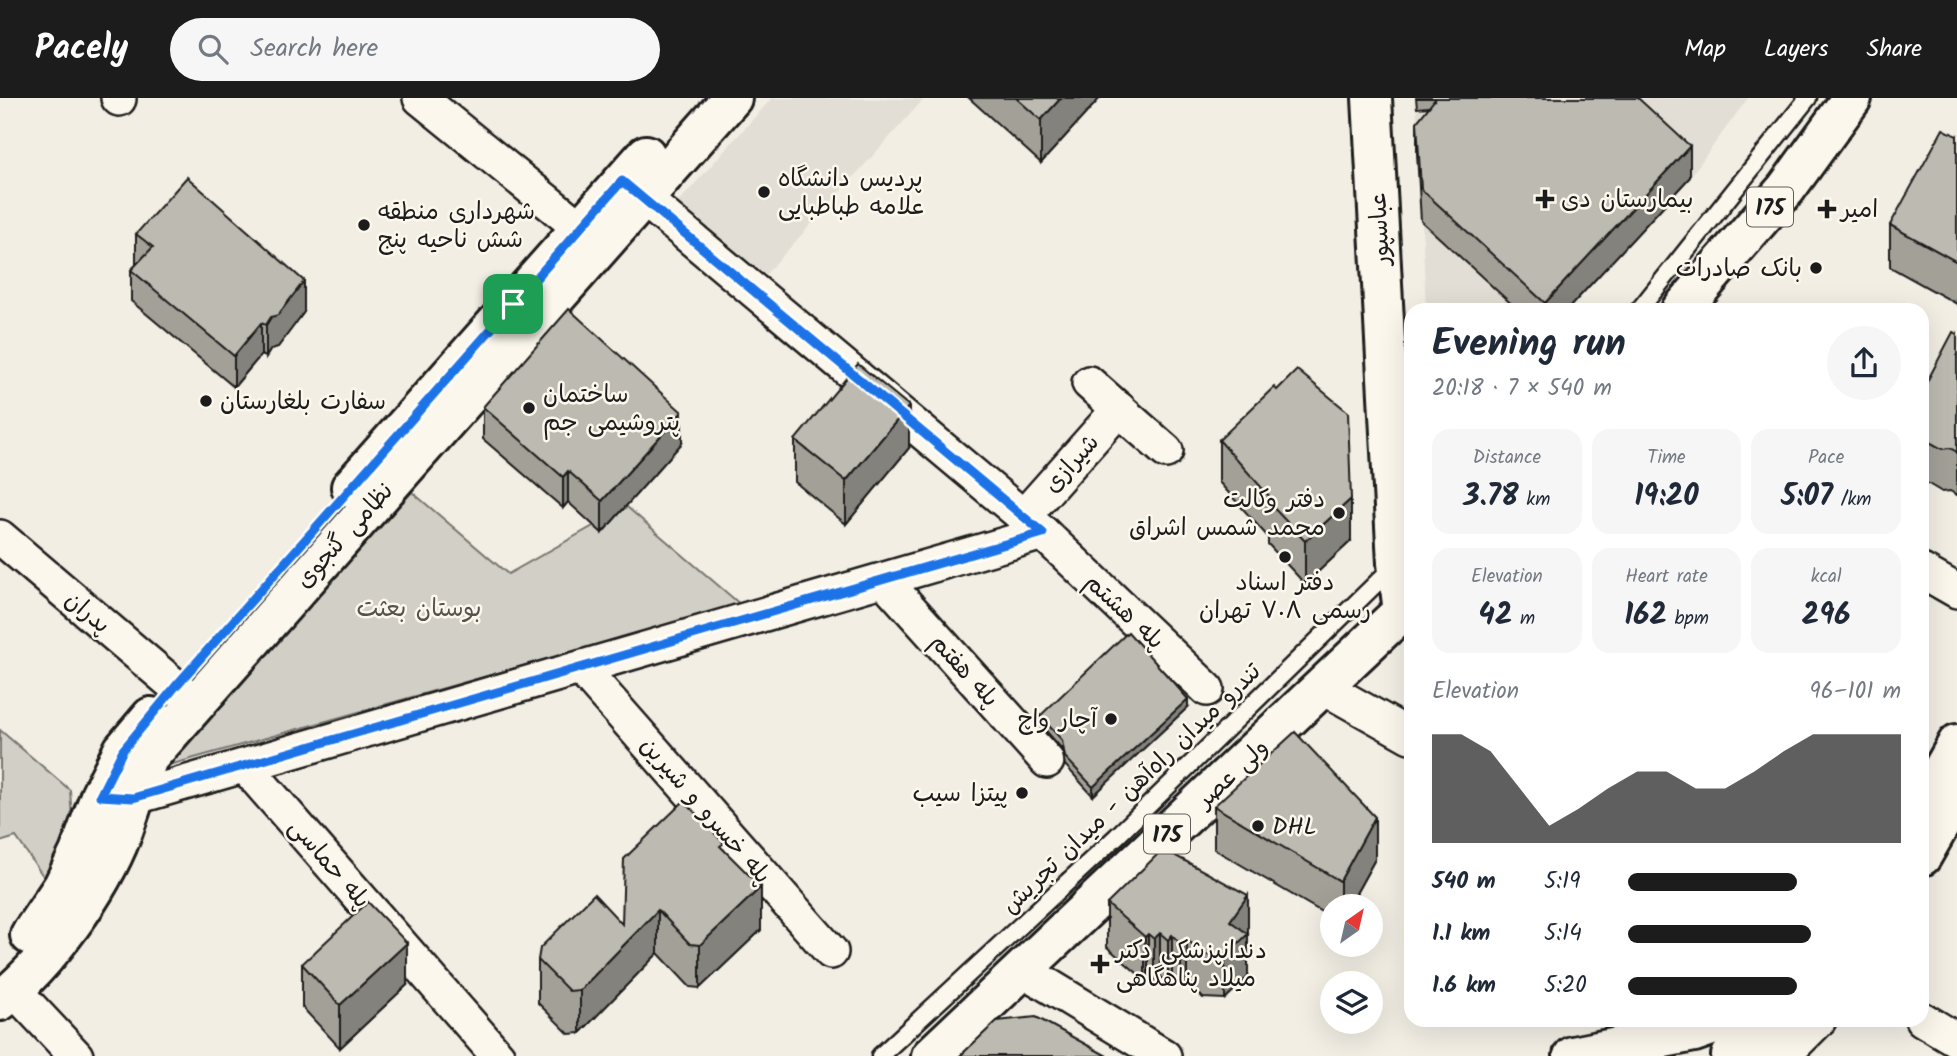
<!DOCTYPE html>
<html lang="en">
<head>
<meta charset="utf-8">
<style>
	:root { --surface:#fff; --page:#f6f6f7; --text:#1f2937; --muted:#747a83; --accent:#1c1c1c }
	body { margin:0; font-family:Kalam,"Playpen Sans Arabic",sans-serif; background:var(--page); color:var(--text); height:100vh; display:flex; flex-direction:column; font-size:26px; white-space:nowrap }
	* { box-sizing:border-box; margin:0 }
	p { font-size:23px; color:var(--muted) }
	.icon { flex:none; width:38px; height:38px; fill:none; stroke:currentColor; stroke-width:2; stroke-linecap:round; stroke-linejoin:round }
	.map { position:relative; flex:1; overflow:hidden }
	.panel { position:absolute; left:1404px; top:205px; width:525px; height:724px; display:flex; flex-direction:column; background:var(--surface); border-radius:21px; box-shadow:0 7px 28px #0002 }
	.panel>* { flex:none }
	.needle { width:46px; rotate:34deg }
	.fabs { position:absolute; left:1320px; top:796px; display:grid; gap:14px }
	.fabs a { display:grid; place-items:center; width:63px; height:63px; border-radius:50%; background:var(--surface); box-shadow:0 7px 28px #0002; font-size:35px }
	.pin { position:absolute; display:grid; place-items:center; width:60px; height:60px; color:#fff; margin:-30px; border-radius:14px; box-shadow:0 4px 10px #0006 }
	.round { display:grid; place-items:center; flex:none; width:74px; height:74px; border-radius:37px; background:var(--page) }
	.summary { display:flex; align-items:center; justify-content:space-between; height:119px; padding:0 28px }
	h1 { font-size:38px; font-weight:800; line-height:52px }
	.stats { display:grid; grid-template-columns:repeat(3,1fr); gap:10px; height:119px; padding:7px 28px }
	.stats div { display:grid; align-content:center; border-radius:18px; background:var(--page); text-align:center }
	.stats b { font-size:30px; font-weight:800 }
	.stats small { font-size:19px; font-weight:400 }
	.stats p { font-size:19px }
	.chart { height:196px; padding:14px 28px }
	.chart p { display:flex; justify-content:space-between }
	.chart svg { width:100%; height:126px; margin-top:7px; fill:var(--accent); opacity:.7 }
	ul { padding:0 28px; list-style:none; font-size:23px }
	li { display:grid; grid-template-columns:112px 84px 1fr; align-items:center; height:52px }
	li i { height:18px; border-radius:9px; background:var(--accent) }
	header { display:flex; align-items:center; gap:42px; box-sizing:border-box; height:98px; padding:0 35px; background:var(--accent); color:#fff }
	header strong { font-size:33px }
	nav { display:flex; gap:38px; margin-inline-start:auto; font-size:24px }
	.search { width:490px; height:63px; background:var(--page); display:flex; align-items:center; gap:18px; box-sizing:border-box; padding:0 24px; border-radius:38px; color:var(--muted); font-size:26px }
	.map>svg:first-child { display:block }
	.built { fill:#e2ded5 }
	.green { fill:#d2cfc6; stroke:#777671; stroke-width:2 }
	.lines { fill:none; stroke-linecap:round; stroke-linejoin:round }
	.service-casing { stroke:#1c1c1c; stroke-width:21 }
	.minor-casing { stroke:#1c1c1c; stroke-width:38 }
	.tertiary-casing { stroke:#1c1c1c; stroke-width:44 }
	.secondary-casing { stroke:#1c1c1c; stroke-width:44 }
	.primary-casing { stroke:#1c1c1c; stroke-width:44 }
	.service { stroke:#fbf7ec; stroke-width:16 }
	.minor { stroke:#fbf7ec; stroke-width:33 }
	.tertiary { stroke:#fbf7ec; stroke-width:38 }
	.secondary { stroke:#fbf7ec; stroke-width:38 }
	.primary { stroke:#fbf7ec; stroke-width:38 }
	.wall { fill:#a3a098; stroke:#1c1c1c; stroke-width:2 }
	.shaded-wall { fill:#84827c; stroke:#1c1c1c; stroke-width:2 }
	.building { fill:#bdbab1; stroke:#1c1c1c; stroke-width:2 }
	.route-casing { stroke:#fff; stroke-width:14 }
	.route { stroke:#1a73e8; stroke-width:9 }
	.poi-dot { fill:#1c1c1c; stroke:#fbf7ec; stroke-width:2.5 }
	.labels { text-anchor:middle; stroke-width:5; stroke-linejoin:round; paint-order:stroke }
	.shield { fill:#fbf7ec; stroke:#5f5e5a; stroke-width:2 }
	.shield-label { font-size:23px; font-weight:bold; fill:#1c1c1c }
	.poi-label { font-size:24px; fill:#1c1c1c; stroke:#fbf7ec; text-anchor:start }
	.street-label { font-size:24px; fill:#1c1c1c; stroke:#fbf7ec }
	.park-label { font-size:24px; fill:#53524f; stroke:#fbf7ec }
</style>
</head>
<body>
<header>
<strong>Pacely</strong>
<div class="search"><svg class="icon" aria-label="search" viewBox="0 0 24 24"><circle cx="10" cy="10" r="6"/><path d="M15 15l6 6"/></svg>Search here</div>
<nav><a>Map</a><a>Layers</a><a>Share</a></nav>
</header>
<div class="map">
<svg width="1957" height="958" viewBox="0 0 1957 958">
	<rect width="100%" height="100%" fill="#f2eee4"/>
	<filter id="ink" filterUnits="userSpaceOnUse"><feTurbulence type="fractalNoise" baseFrequency=".0143" numOctaves="2"/><feDisplacementMap in="SourceGraphic" scale="14" xChannelSelector="R" yChannelSelector="G"/><feConvolveMatrix kernelMatrix="1 2 1 2 8 2 1 2 1" color-interpolation-filters="sRGB"/></filter>
	<g filter="url(#ink)">
		<!-- built -->
		<g class="built">
			<polygon points="772,0 924,1 757,186 673,110"/>
			<polygon points="1416,0 1748,0 1690,79 1567,212 1426,212"/>
		</g>
		<!-- green -->
		<g class="green">
			<polygon points="412,394 508,476 627,409 741,507 162,669"/>
			<polygon points="0,632 70,692 73,736 50,788 16,739 0,744"/>
		</g>
		<g class="lines">
			<defs>
				<g id="service">
					<polyline points="1639,212 1808,0"/>
					<polyline points="880,958 1116,739 1395,467"/>
				</g>
				<g id="minor">
					<polyline points="118,0 119,1"/>
					<polyline points="420,0 580,130"/>
					<polyline points="642,99 1043,435 1207,591"/>
					<polyline points="1089,285 1166,353"/>
					<polyline points="1023,419 1119,311"/>
					<polyline points="0,439 194,604"/>
					<polyline points="1922,473 1957,493"/>
					<polyline points="884,482 1047,663"/>
					<polyline points="581,570 831,854"/>
					<polyline points="1323,589 1410,638"/>
					<polyline points="245,668 498,958"/>
					<polyline points="133,700 1043,435"/>
					<polyline points="1023,872 1164,958"/>
					<polyline points="14,892 76,958"/>
					<polyline points="1922,921 1957,942"/>
					<polyline points="1783,958 1819,922"/>
				</g>
				<g id="tertiary">
					<polyline points="351,389 646,57"/>
					<polyline points="30,837 63,788 79,755 100,698 123,652 151,619"/>
					<path d="M0,903C48,865 100,793 122,736C131,711 139,685 148,660L732,0"/>
				</g>
				<g id="secondary">
					<polyline points="1372,0 1397,465 1403,514"/>
					<polyline points="1922,708 1957,646"/>
					<polyline points="1922,758 1957,697"/>
					<polyline points="1573,958 1694,934 1728,922"/>
					<polyline points="1731,958 1798,922"/>
				</g>
				<g id="primary">
					<polyline points="1681,212 1786,91 1852,0"/>
					<polyline points="931,958 1410,506"/>
				</g>
			</defs>
			<!-- service casing -->
			<use href="#service" class="service-casing"/>
			<!-- minor casing -->
			<use href="#minor" class="minor-casing"/>
			<!-- tertiary casing -->
			<use href="#tertiary" class="tertiary-casing"/>
			<!-- secondary casing -->
			<use href="#secondary" class="secondary-casing"/>
			<!-- primary casing -->
			<use href="#primary" class="primary-casing"/>
			<!-- service -->
			<use href="#service" class="service"/>
			<!-- minor -->
			<use href="#minor" class="minor"/>
			<!-- tertiary -->
			<use href="#tertiary" class="tertiary"/>
			<!-- secondary -->
			<use href="#secondary" class="secondary"/>
			<!-- primary -->
			<use href="#primary" class="primary"/>
		</g>
		<!-- wall -->
		<g class="wall">
			<polygon points="969,0 1100,0 1041,65"/>
			<polygon points="1416,0 1638,0 1690,79 1567,212 1518,212 1421,123 1417,56 1417,24 1429,9 1417,10"/>
			<polygon points="1957,38 1957,206 1890,169 1890,127"/>
			<polygon points="136,136 304,214 278,249 271,251 266,259 261,257 234,289 131,203 131,172 136,167"/>
			<polygon points="1957,236 1957,397 1950,393 1942,394 1922,382 1922,293"/>
			<polygon points="483,309 682,345 602,435 568,404 563,410 483,341"/>
			<polygon points="795,342 909,350 846,426 795,384"/>
			<polygon points="1219,342 1351,443 1305,486 1268,446 1268,439 1219,384"/>
			<polygon points="1188,609 1093,698 1065,667 1062,651 1040,626 1040,618"/>
			<polygon points="1214,708 1375,761 1349,808 1332,808 1332,820 1214,751"/>
			<polygon points="724,752 761,832 700,890 690,889 658,855 580,935 569,936 538,905 538,862 622,826"/>
			<polygon points="1248,797 1248,879 1225,901 1203,900 1187,883 1181,889 1172,880 1168,885 1160,878 1154,883 1148,878 1145,882 1107,849 1107,806"/>
			<polygon points="302,866 407,887 340,950 302,909"/>
		</g>
		<!-- shaded-wall -->
		<g class="shaded-wall">
			<polygon points="1061,0 1100,0 1041,65 1041,22"/>
			<polygon points="1690,48 1690,79 1567,212 1545,212 1545,205"/>
			<polygon points="304,183 304,214 278,249 271,251 266,259 266,227 271,219"/>
			<polygon points="261,225 261,257 234,289 234,258"/>
			<polygon points="909,308 909,350 846,426 846,383"/>
			<polygon points="682,314 682,345 602,435 602,403"/>
			<polygon points="568,373 568,404 563,410 563,379"/>
			<polygon points="1351,401 1351,443 1305,486 1305,443"/>
			<polygon points="1188,601 1188,609 1093,698 1093,689"/>
			<polygon points="1375,719 1375,761 1349,808 1340,808 1340,783"/>
			<polygon points="761,789 761,832 700,890 700,847"/>
			<polygon points="1248,797 1248,879 1225,901 1225,858 1230,823"/>
			<polygon points="658,812 658,855 580,935 580,892"/>
			<polygon points="1160,835 1160,878 1154,883 1154,841"/>
			<polygon points="1148,836 1148,878 1145,882 1145,839"/>
			<polygon points="1172,837 1172,880 1168,885 1168,842"/>
			<polygon points="1187,841 1187,883 1181,889 1181,846"/>
			<polygon points="407,845 407,887 340,950 340,907"/>
		</g>
		<!-- building -->
		<g class="building">
			<polygon points="1016,0 1061,0 1041,22"/>
			<polygon points="1436,0 1638,0 1690,48 1545,205 1421,91 1417,24"/>
			<polygon points="1943,31 1957,38 1957,164 1890,127"/>
			<polygon points="187,79 304,183 278,217 271,219 266,227 261,225 234,258 131,172 153,149 136,136"/>
			<polygon points="569,211 682,314 602,403 568,373 563,379 483,309"/>
			<polygon points="1953,234 1957,236 1957,354 1950,350 1942,351 1922,340 1922,293"/>
			<polygon points="858,266 909,308 846,383 795,342"/>
			<polygon points="1297,272 1348,314 1351,401 1305,443 1268,404 1271,400 1219,342 1274,289 1277,292"/>
			<polygon points="1128,534 1188,601 1093,689 1065,659 1062,642 1040,618"/>
			<polygon points="1295,634 1375,719 1340,783 1214,708"/>
			<polygon points="684,703 724,745 720,748 761,789 700,847 690,846 658,812 580,892 569,893 538,862 540,850 594,796 622,826 624,761"/>
			<polygon points="1163,751 1248,797 1230,823 1248,836 1225,858 1203,857 1187,841 1181,846 1172,837 1168,842 1160,835 1154,841 1148,836 1145,839 1107,806"/>
			<polygon points="368,804 407,845 340,907 302,866"/>
			<polygon points="1036,919 1107,958 960,958 997,923"/>
		</g>
	</g>
	<g class="lines" filter="url(#ink)">
		<defs>
			<polygon id="route" points="622,83 1043,435 133,700 100,698 123,652 175,589"/>
		</defs>
		<!-- route casing -->
		<use href="#route" class="route-casing"/>
		<!-- route -->
		<use href="#route" class="route"/>
	</g>
	<!-- markers -->
	<g class="poi-dot">
		<circle cx="764" cy="94" r="7"/>
		<path d="M1541.5 90.5h7v7h7v7h-7v7h-7v-7h-7v-7h7z"/>
		<path d="M1823.5 100.5h7v7h7v7h-7v7h-7v-7h-7v-7h7z"/>
		<circle cx="364" cy="127" r="7"/>
		<circle cx="1816" cy="170" r="7"/>
		<circle cx="206" cy="303" r="7"/>
		<circle cx="529" cy="310" r="7"/>
		<circle cx="1339" cy="415" r="7"/>
		<circle cx="1285" cy="459" r="7"/>
		<circle cx="1111" cy="621" r="7"/>
		<circle cx="1022" cy="695" r="7"/>
		<circle cx="1258" cy="728" r="7"/>
		<path d="M1096.5 855.5h7v7h7v7h-7v7h-7v-7h-7v-7h7z"/>
	</g>
	<g class="labels">
		<!-- shield labels -->
		<g class="shield">
			<rect x="1747" y="89.5" width="46" height="39" rx="5"/>
			<rect x="1144" y="716.5" width="46" height="39" rx="5"/>
		</g>
		<g class="shield-label">
			<text x="1770" y="117">175</text>
			<text x="1167" y="744">175</text>
		</g>
		<!-- poi labels -->
		<g class="poi-label">
			<text x="778" y="88">پردیس دانشگاه<tspan x="778" dy="28">علامه طباطبایی</tspan></text>
			<text x="1561" y="109">بیمارستان دی</text>
			<text x="1841" y="119">امیر</text>
			<text x="378" y="121">شهرداری منطقه<tspan x="378" dy="28">شش ناحیه پنج</tspan></text>
			<text x="1802" y="178" text-anchor="end">بانک صادرات</text>
			<text x="543" y="304">ساختمان<tspan x="543" dy="28">پتروشیمی جم</tspan></text>
			<text x="220" y="311">سفارت بلغارستان</text>
			<text x="1325" y="409" text-anchor="end">دفتر وکالت<tspan x="1325" dy="28">محمد شمس اشراق</tspan></text>
			<text x="1285" y="492" text-anchor="middle">دفتر اسناد<tspan x="1285" dy="28">رسمی ۷۰۸ تهران</tspan></text>
			<text x="1097" y="629" text-anchor="end">آچار واچ</text>
			<text x="1008" y="703" text-anchor="end">پیتزا سیب</text>
			<text x="1272" y="736">DHL</text>
			<text x="1116" y="860">دندانپزشکی دکتر<tspan x="1116" dy="28">میلاد پناهگاهی</tspan></text>
		</g>
		<!-- street labels -->
		<g class="street-label">
			<text transform="translate(1379 131) rotate(-93)" y="8">عباسپور</text>
			<text transform="translate(1071 365) rotate(-48)" y="8">شیرازی</text>
			<text transform="translate(344 437) rotate(-48)" y="8">نظامی گنجوی</text>
			<text transform="translate(1125 513) rotate(43)" y="8">پله هشتم</text>
			<text transform="translate(88 514) rotate(40)" y="8">پدران</text>
			<text transform="translate(965 572) rotate(48)" y="8">پله هفتم</text>
			<text transform="translate(1232 675) rotate(-43)" y="8">ولی عصر</text>
			<text transform="translate(1131 690) rotate(-44)" y="8">تندرو میدان راه‌آهن - میدان تجریش</text>
			<text transform="translate(706 712) rotate(49)" y="8">پله خسرو و شیرین</text>
			<text transform="translate(330 765) rotate(49)" y="8">پله حماسی</text>
		</g>
		<!-- park labels -->
		<g class="park-label">
			<text x="419" y="518">بوستان بعثت</text>
		</g>
	</g>
</svg>
<div class="fabs">
<a><svg class="needle" viewBox="-14 -14 28 28"><path d="M0-13l5 13h-10z" fill="#e53935"/><path d="M0 13l5-13h-10z" fill="#747a83"/></svg></a>
<a><svg class="icon" aria-label="layers" viewBox="0 0 24 24"><path d="M12 4l9 5-9 5-9-5zM3 14l9 5 9-5"/></svg></a>
</div>
<div class="pin" style="left:513px;top:206px;background:#1e9e55"><svg class="icon" aria-label="arrive" viewBox="0 0 24 24"><path d="M6 21V4h12l-3 4 3 4H6"/></svg></div>
<section class="panel">
<div class="summary"><div><h1>Evening run</h1><p>20:18 · 7 × 540 m</p></div><a class="round"><svg class="icon" aria-label="share" viewBox="0 0 24 24"><path d="M12 15V3M7 8l5-5 5 5M5 13v7h14v-7"/></svg></a></div>
<div class="stats">
<div><p>Distance</p><b>3.78<small> km</small></b></div>
<div><p>Time</p><b>19:20</b></div>
<div><p>Pace</p><b>5:07<small> /km</small></b></div>
</div>
<div class="stats">
<div><p>Elevation</p><b>42<small> m</small></b></div>
<div><p>Heart rate</p><b>162<small> bpm</small></b></div>
<div><p>kcal</p><b>296</b></div>
</div>
<div class="chart"><p><span>Elevation</span>96–101 m</p>
<svg viewBox="0 0 160 44" preserveAspectRatio="none"><path d="M0 44V6L10 6L20 12L30 25L40 38L50 32L60 25L70 19L80 19L90 25L100 25L110 19L120 12L130 6L140 6L150 6L160 6V44z"/></svg>
</div>
<ul>
<li><b>540 m</b>5:19<i style="width:62%"></i></li>
<li><b>1.1 km</b>5:14<i style="width:67%"></i></li>
<li><b>1.6 km</b>5:20<i style="width:62%"></i></li>
</ul>
</section>
</div>
</body>
</html>
